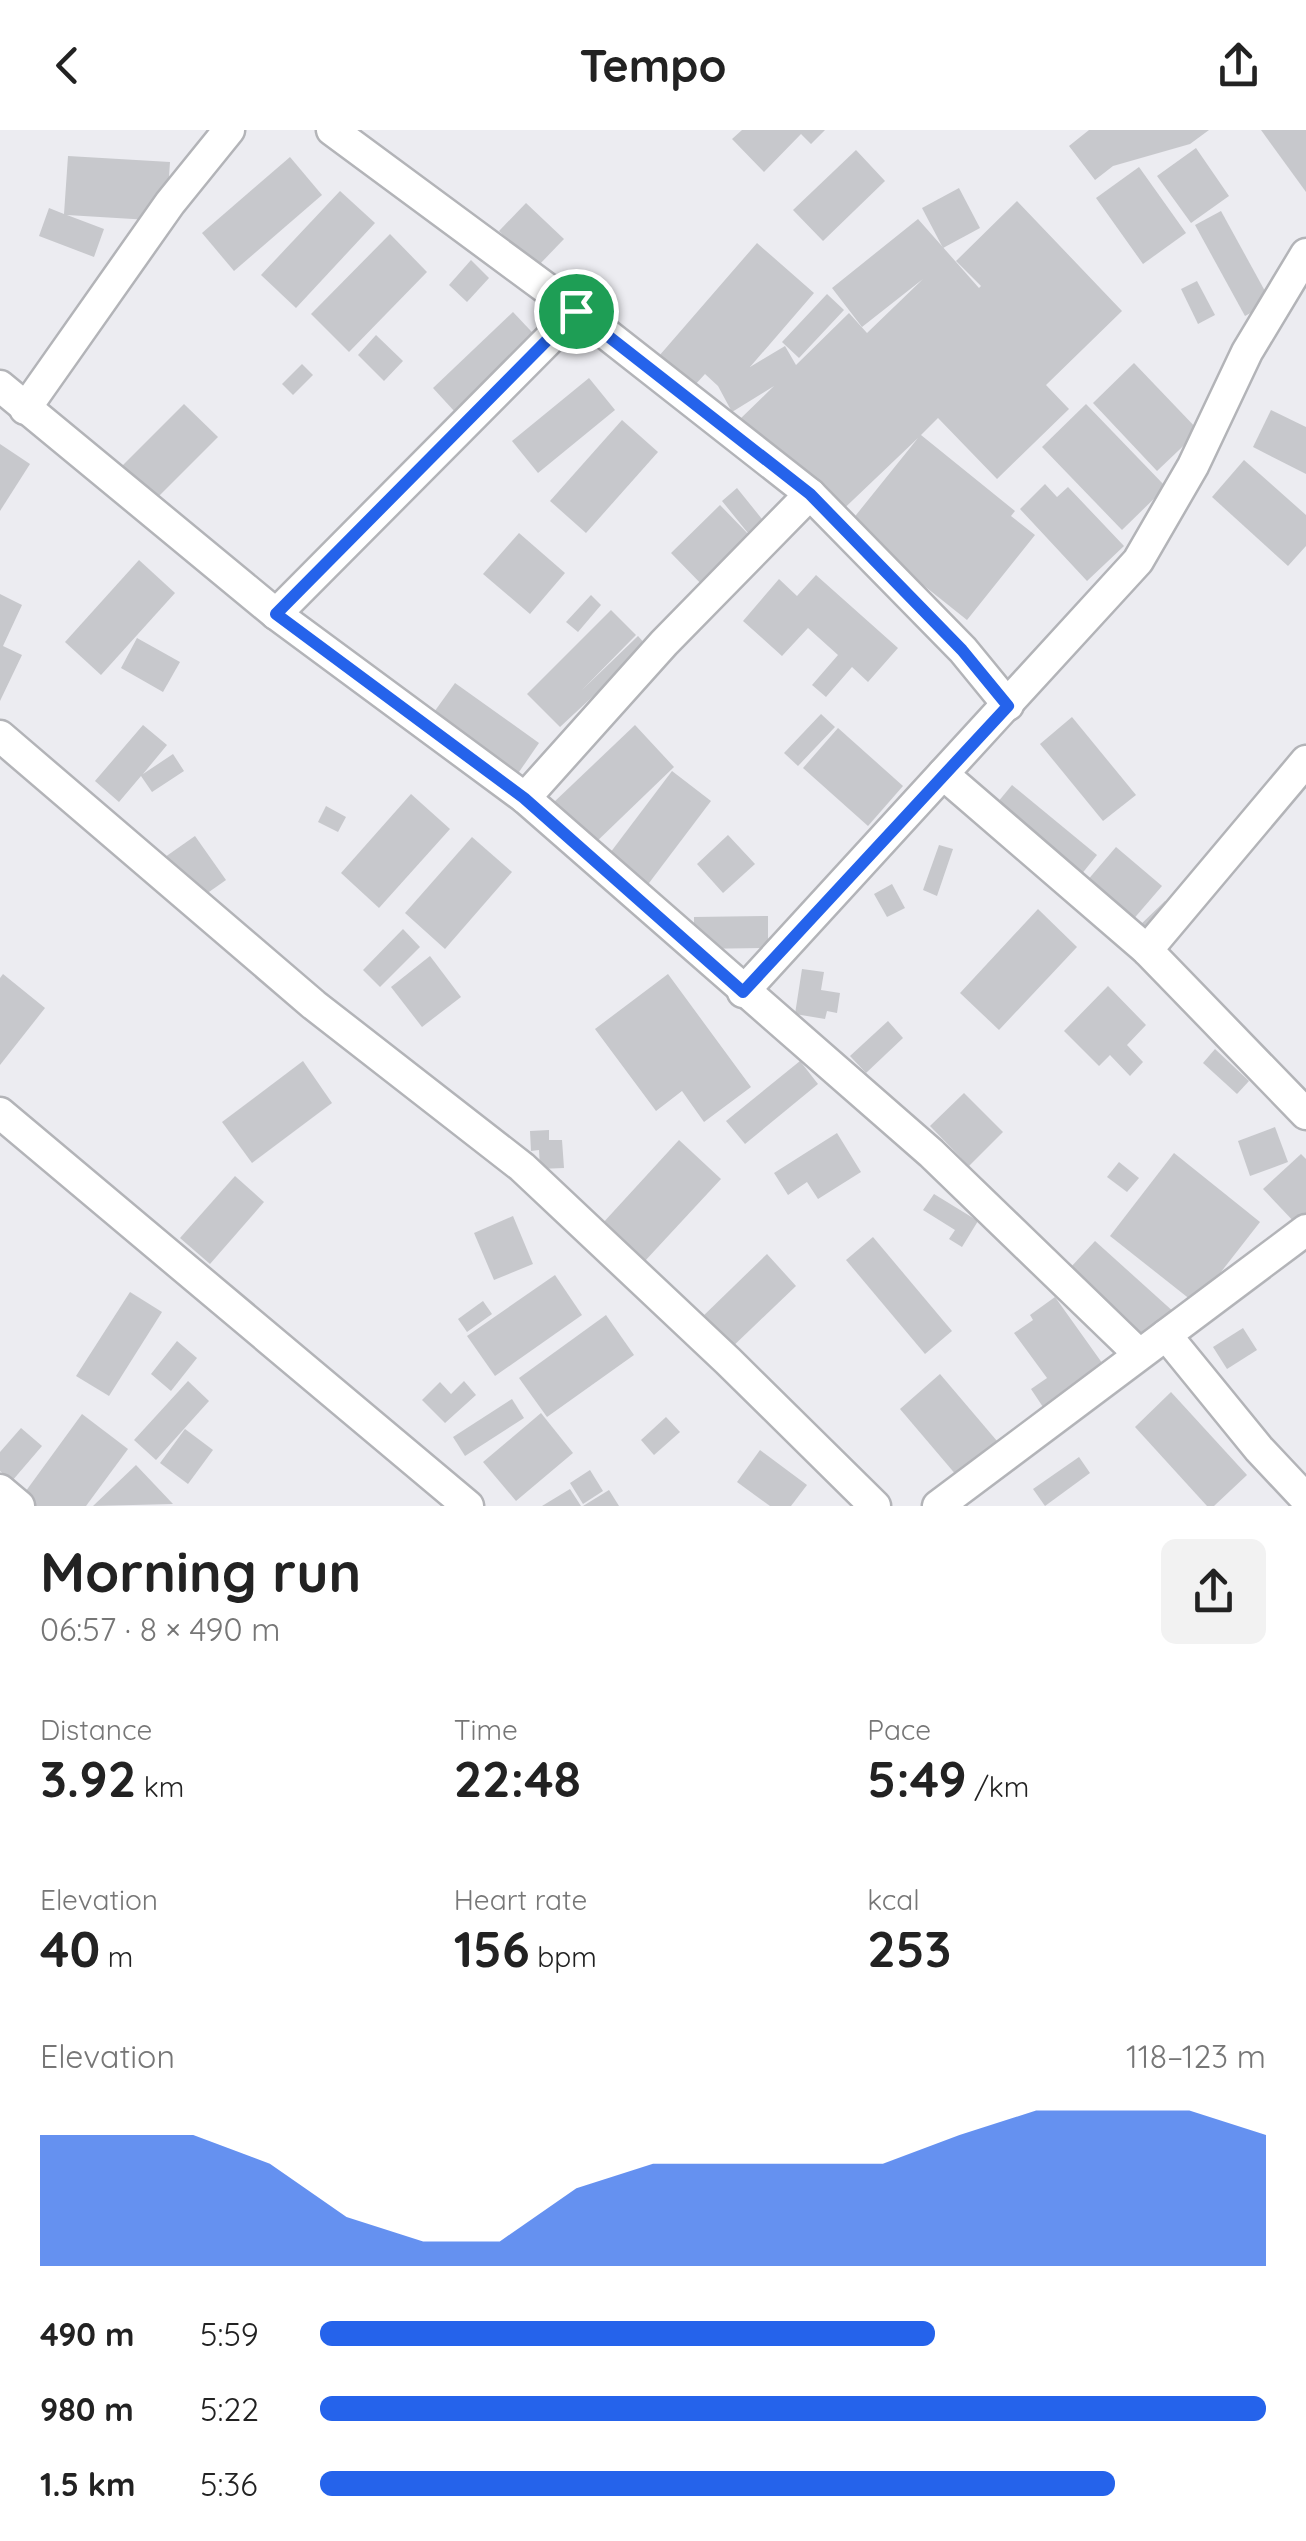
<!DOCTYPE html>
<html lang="en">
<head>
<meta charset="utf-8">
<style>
	:root { --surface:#fff; --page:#f2f2f2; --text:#222; --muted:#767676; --accent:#2563eb }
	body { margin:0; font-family:Quicksand,sans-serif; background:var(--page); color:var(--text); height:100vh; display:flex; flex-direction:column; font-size:38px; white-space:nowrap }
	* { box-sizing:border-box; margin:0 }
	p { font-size:32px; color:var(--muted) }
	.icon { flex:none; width:55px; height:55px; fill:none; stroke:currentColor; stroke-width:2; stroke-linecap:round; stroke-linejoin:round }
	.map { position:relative; height:1376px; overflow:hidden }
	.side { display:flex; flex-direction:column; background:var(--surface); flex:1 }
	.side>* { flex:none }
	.pin { position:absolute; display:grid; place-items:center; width:85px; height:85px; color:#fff; margin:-42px; border:5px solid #fff; border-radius:50%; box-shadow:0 2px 10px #0007 }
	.round { display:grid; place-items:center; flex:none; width:105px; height:105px; border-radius:15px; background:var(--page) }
	.overview { display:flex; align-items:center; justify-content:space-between; height:170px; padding:0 40px }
	h1 { font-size:55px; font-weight:800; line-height:75px }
	.figures { display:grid; grid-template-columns:repeat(3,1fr); gap:15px; height:170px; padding:10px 40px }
	.figures div { display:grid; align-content:center }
	.figures b { font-size:50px; font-weight:800 }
	.figures small { font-size:28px; font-weight:400 }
	.figures p { font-size:28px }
	.chart { height:280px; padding:20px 40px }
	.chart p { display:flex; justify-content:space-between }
	.chart svg { width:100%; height:180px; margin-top:10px; fill:var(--accent); opacity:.7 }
	ul { padding:0 40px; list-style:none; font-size:32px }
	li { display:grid; grid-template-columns:160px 120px 1fr; align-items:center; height:75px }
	li i { height:25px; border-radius:12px; background:var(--accent) }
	header { display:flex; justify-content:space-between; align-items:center; height:130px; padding:0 40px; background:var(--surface); font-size:45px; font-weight:800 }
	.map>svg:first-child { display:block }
	.building { fill:#c7c8cc }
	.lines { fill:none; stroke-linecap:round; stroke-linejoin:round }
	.minor-casing { stroke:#b3b4b8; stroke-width:35 }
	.minor { stroke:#fff; stroke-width:30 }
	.route-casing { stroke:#fff; stroke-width:20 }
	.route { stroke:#2563eb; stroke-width:12 }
</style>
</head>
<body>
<header><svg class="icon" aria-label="back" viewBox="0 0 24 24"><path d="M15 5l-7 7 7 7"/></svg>Tempo<svg class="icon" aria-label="share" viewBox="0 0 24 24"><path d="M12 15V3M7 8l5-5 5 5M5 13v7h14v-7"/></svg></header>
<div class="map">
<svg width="1306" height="1376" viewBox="0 0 1306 1376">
	<rect width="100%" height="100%" fill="#ececf1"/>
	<!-- building -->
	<g class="building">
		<polygon points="742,0 825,0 811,14 801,4 764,42 732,9"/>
		<polygon points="1089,0 1209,0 1190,14 1113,36 1095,50 1069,16"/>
		<polygon points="1261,0 1306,0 1306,62"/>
		<polygon points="1196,18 1229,66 1191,93 1157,46"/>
		<polygon points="856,20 885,51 823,111 793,80"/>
		<polygon points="68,26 170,32 166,91 67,85 104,99 94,127 39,106 49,78 64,84"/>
		<polygon points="290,27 322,65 234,141 202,103"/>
		<polygon points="1139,37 1186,103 1143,134 1096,68"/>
		<polygon points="959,58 980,98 943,118 922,78"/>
		<polygon points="340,61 375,93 296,178 261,145"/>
		<polygon points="1017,71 1122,181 1046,255 1069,279 997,349 938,288 921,305 1015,381 1011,386 1035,405 967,490 848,395 918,308 832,390 738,291 774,256 732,282 718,256 705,244 694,256 659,226 757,113 814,163 750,237 785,216 796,235 849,183 867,203 923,149 862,197 832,158 918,89 979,158 981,156 956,131"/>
		<polygon points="526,73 564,109 537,137 499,101"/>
		<polygon points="1221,81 1271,172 1245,186 1195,95"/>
		<polygon points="390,104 427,142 349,222 311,184"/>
		<polygon points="471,130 489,148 467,172 449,155"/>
		<polygon points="1197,151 1215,185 1198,194 1181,159"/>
		<polygon points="827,164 844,180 799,228 782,212"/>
		<polygon points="513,182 547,218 466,294 433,258"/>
		<polygon points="376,205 403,231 384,251 358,225"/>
		<polygon points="1134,233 1199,301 1157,341 1093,273"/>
		<polygon points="302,234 313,245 293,265 282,254"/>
		<polygon points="589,248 615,280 538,343 512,311"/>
		<polygon points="184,274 218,307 141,384 108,350"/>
		<polygon points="1086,274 1166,357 1122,400 1042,317"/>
		<polygon points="1271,280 1306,297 1306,344 1253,317"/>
		<polygon points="622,290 658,322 586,403 550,371"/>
		<polygon points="0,314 30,334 0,381"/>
		<polygon points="1244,330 1306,385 1306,416 1288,436 1212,367"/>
		<polygon points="1045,354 1057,367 1068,357 1124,416 1087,451 1020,379"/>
		<polygon points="737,358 770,399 709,462 671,423 720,375 752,408 722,371"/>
		<polygon points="519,403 565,443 530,484 483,444"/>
		<polygon points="139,430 175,463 101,545 65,512"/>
		<polygon points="816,445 898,518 868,552 852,537 826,567 812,555 838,525 808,498 782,526 743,491 779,449 797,466"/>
		<polygon points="0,464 22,475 3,516 22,525 0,571"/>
		<polygon points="591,465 601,475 578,502 566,492"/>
		<polygon points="611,480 636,505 582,560 638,506 647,516 560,597 527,564"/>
		<polygon points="137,508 180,532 163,562 121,538"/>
		<polygon points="455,553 539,613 508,658 424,596"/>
		<polygon points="821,584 835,597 798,636 784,623"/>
		<polygon points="1072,587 1136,665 1103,691 1040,614"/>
		<polygon points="143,595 167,615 143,644 173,624 184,641 152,662 141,646 119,672 95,651"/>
		<polygon points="635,595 674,637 592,716 552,674"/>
		<polygon points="838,598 903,656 868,696 803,638"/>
		<polygon points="672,641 711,671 643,761 604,731"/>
		<polygon points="1012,655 1097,725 1068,761 983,690"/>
		<polygon points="411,664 450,699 379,778 341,743"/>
		<polygon points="326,676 346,687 338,702 318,692"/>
		<polygon points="728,705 755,734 723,763 697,734"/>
		<polygon points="195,706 226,750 189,776 158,732"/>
		<polygon points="472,707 512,742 445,819 405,783"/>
		<polygon points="939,715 953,719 937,766 923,760"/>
		<polygon points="1116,717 1162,756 1131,792 1086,752"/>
		<polygon points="892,754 905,778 887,787 874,764"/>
		<polygon points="1165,771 1177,784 1148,811 1136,799"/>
		<polygon points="1038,779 1077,817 999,900 960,863"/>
		<polygon points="768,786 768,818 694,819 694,787"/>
		<polygon points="403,799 420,817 380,857 363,840"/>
		<polygon points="430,826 461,867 422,897 391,857"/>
		<polygon points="802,839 824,842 821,860 840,863 837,883 827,881 825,889 795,884"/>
		<polygon points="3,844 45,878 0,935 0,848"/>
		<polygon points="668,844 751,957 704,992 682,961 656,981 595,899"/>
		<polygon points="1108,856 1146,895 1127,915 1143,932 1130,946 1110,925 1099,936 1064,901"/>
		<polygon points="888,891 903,908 866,943 850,926"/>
		<polygon points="1215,919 1249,951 1237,964 1203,933"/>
		<polygon points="303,931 332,973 252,1033 222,992"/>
		<polygon points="800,931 818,954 745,1014 726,991"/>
		<polygon points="964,963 1003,1002 969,1036 930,996"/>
		<polygon points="1275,997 1288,1032 1250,1046 1238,1011"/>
		<polygon points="549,1000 549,1010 562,1010 564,1038 540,1039 539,1020 531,1021 530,1001"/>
		<polygon points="837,1003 861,1042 818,1069 807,1052 788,1065 774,1043"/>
		<polygon points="679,1010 721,1049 644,1132 602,1094"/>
		<polygon points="1174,1023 1260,1092 1196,1174 1110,1106"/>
		<polygon points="1301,1024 1306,1029 1306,1086 1297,1095 1263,1059"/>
		<polygon points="1119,1032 1139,1048 1127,1062 1107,1047"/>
		<polygon points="235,1046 264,1072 210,1134 180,1108"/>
		<polygon points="934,1064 978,1091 962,1117 949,1109 955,1100 923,1080"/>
		<polygon points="513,1086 533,1134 494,1150 474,1103"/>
		<polygon points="873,1107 952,1201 925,1224 846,1130"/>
		<polygon points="1095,1111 1176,1184 1140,1224 1059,1150"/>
		<polygon points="767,1124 796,1156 727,1222 698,1191"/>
		<polygon points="555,1145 582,1185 495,1246 467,1206"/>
		<polygon points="130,1162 162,1182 109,1266 76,1246"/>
		<polygon points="1055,1167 1105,1237 1045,1280 1031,1259 1047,1248 1014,1203 1033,1190 1030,1185"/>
		<polygon points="483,1171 492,1184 467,1202 458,1189"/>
		<polygon points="606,1185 634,1225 547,1287 519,1248"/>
		<polygon points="1243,1198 1257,1220 1227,1239 1213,1217"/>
		<polygon points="177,1211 197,1228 171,1261 151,1244"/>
		<polygon points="940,1244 997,1311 957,1346 900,1279"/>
		<polygon points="188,1251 209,1271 156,1330 134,1310"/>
		<polygon points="464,1251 476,1265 445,1293 422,1270 440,1252 451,1264"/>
		<polygon points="1171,1262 1247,1345 1214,1376 1207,1376 1135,1297"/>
		<polygon points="512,1269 524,1288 465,1326 453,1307"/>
		<polygon points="541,1283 573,1323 516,1371 483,1332"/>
		<polygon points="82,1284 128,1319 86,1376 15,1376"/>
		<polygon points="666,1287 680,1302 654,1325 641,1310"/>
		<polygon points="21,1298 42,1316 12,1351 0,1341 0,1322"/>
		<polygon points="185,1299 213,1320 188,1354 160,1333"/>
		<polygon points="760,1320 807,1355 791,1376 770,1376 737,1352"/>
		<polygon points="1079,1327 1090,1343 1045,1376 1033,1359"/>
		<polygon points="136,1335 173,1374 93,1376"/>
		<polygon points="590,1340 603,1361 583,1374 570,1353"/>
		<polygon points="570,1359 581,1376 542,1376"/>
		<polygon points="609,1360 619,1376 583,1376"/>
	</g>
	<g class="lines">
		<defs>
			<g id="minor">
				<polyline points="332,0 577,181 810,364 963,520 1008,575"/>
				<polyline points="0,256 276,484 525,668 931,1023 1139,1224"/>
				<polyline points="25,279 170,73 229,0"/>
				<polyline points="276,484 577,181"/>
				<polyline points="0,606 314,875 522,1037 728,1231 875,1376"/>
				<polyline points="943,644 1147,820 1306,984"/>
				<polyline points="525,668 664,513 810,364"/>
				<polyline points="1147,820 1306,631"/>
				<polyline points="743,862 1138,431 1193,336 1247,222 1306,124"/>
				<polyline points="0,983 468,1376"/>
				<polyline points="1166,1205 1259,1319 1306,1369"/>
				<polyline points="0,1360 19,1376"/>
				<polyline points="938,1376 1306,1100"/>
			</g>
		</defs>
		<!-- minor casing -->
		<use href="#minor" class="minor-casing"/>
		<!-- minor -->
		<use href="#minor" class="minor"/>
	</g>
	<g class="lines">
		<defs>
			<polygon id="route" points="576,181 810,364 962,520 1008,576 743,862 524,668 276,484"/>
		</defs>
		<!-- route casing -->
		<use href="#route" class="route-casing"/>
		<!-- route -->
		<use href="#route" class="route"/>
	</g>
</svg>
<div class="pin" style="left:576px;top:181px;background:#1e9e55"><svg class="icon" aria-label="arrive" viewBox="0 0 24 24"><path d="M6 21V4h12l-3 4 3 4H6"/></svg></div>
</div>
<section class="side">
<div class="overview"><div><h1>Morning run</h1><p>06:57 · 8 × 490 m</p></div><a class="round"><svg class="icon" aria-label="share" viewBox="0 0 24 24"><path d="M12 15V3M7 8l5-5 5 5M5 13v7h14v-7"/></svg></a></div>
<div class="figures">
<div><p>Distance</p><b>3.92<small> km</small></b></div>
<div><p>Time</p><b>22:48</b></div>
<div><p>Pace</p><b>5:49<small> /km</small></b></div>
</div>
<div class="figures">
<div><p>Elevation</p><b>40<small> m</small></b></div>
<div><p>Heart rate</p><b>156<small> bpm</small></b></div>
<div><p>kcal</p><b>253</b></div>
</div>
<div class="chart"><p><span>Elevation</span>118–123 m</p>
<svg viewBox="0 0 160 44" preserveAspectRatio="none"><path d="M0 44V12L10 12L20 12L30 19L40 32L50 38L60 38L70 25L80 19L90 19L100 19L110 19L120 12L130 6L140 6L150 6L160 12V44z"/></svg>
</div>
<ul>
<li><b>490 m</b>5:59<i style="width:65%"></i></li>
<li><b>980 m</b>5:22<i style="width:100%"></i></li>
<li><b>1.5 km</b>5:36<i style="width:84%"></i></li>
</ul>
</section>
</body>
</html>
